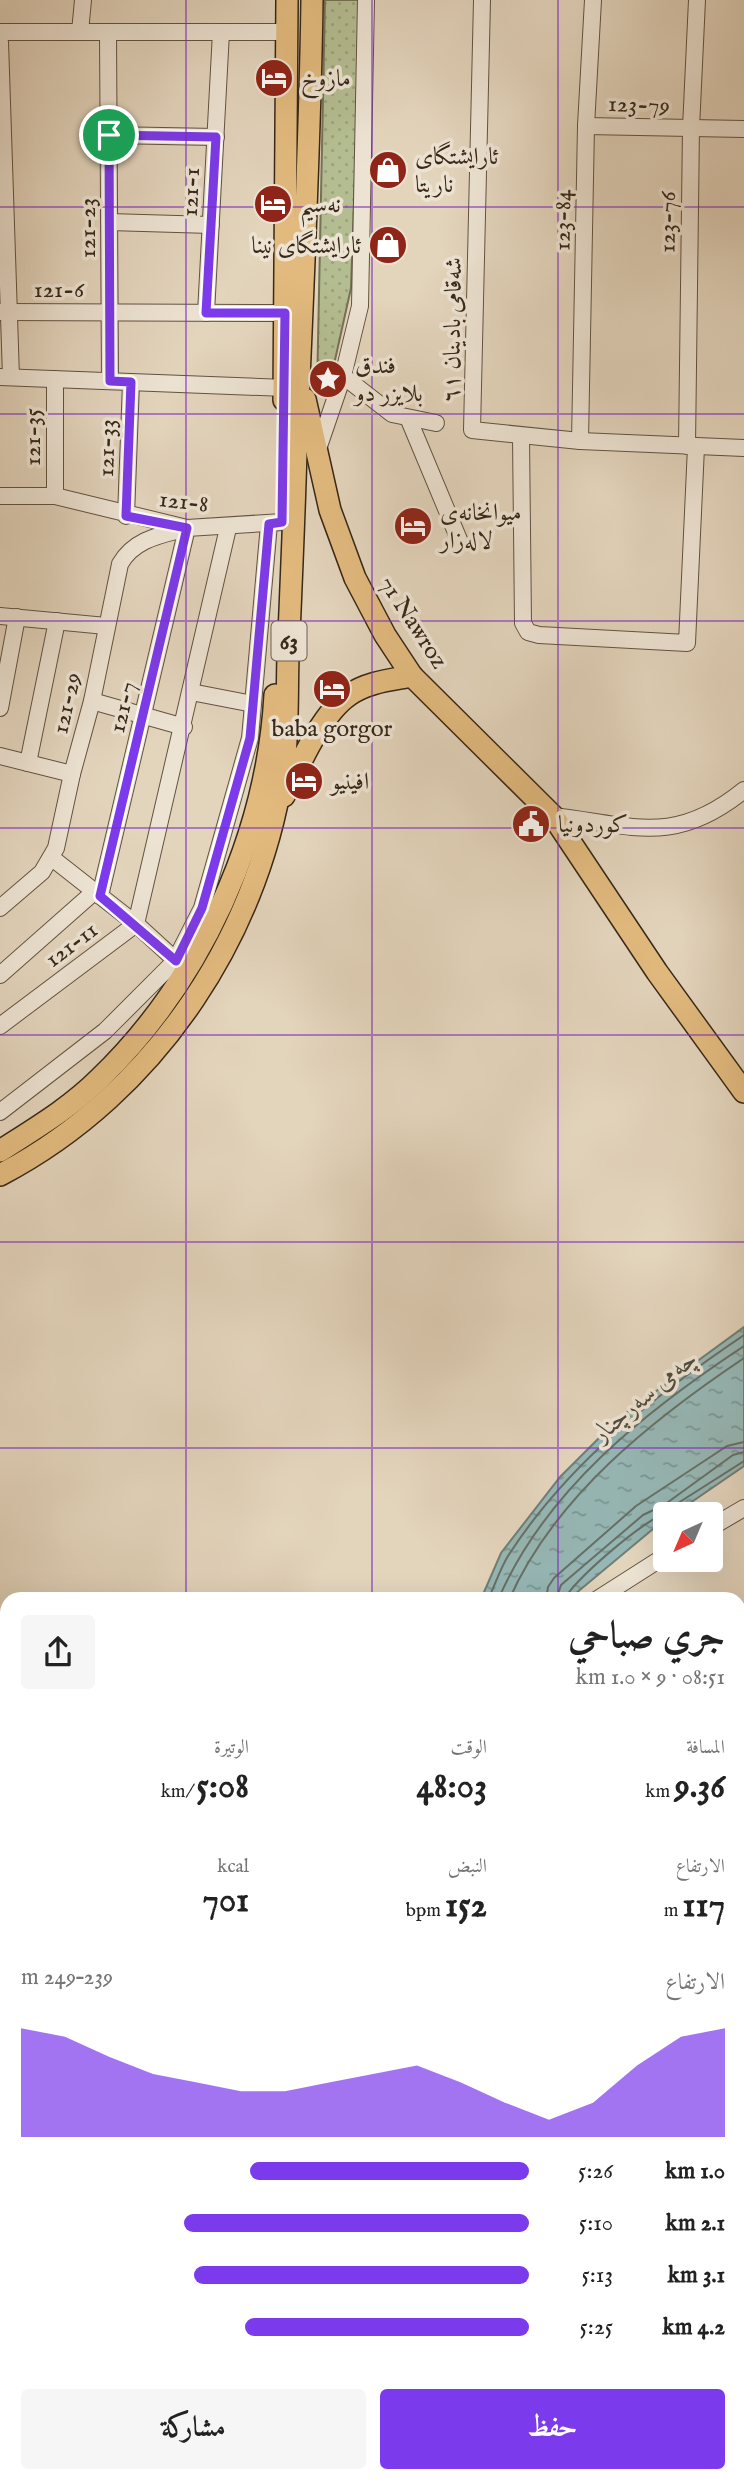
<!DOCTYPE html>
<html lang="ar">
<head>
<meta charset="utf-8">
<style>
	:root { --surface:#fff; --page:#f6f6f6; --text:#222; --muted:#767676; --accent:#7c3aed }
	body { margin:0; font-family:"IM FELL English",Amiri,serif; background:var(--page); color:var(--text); direction:rtl; height:100vh; display:flex; flex-direction:column; font-size:26px; white-space:nowrap }
	* { box-sizing:border-box; margin:0 }
	p { font-size:23px; color:var(--muted) }
	.icon { flex:none; width:38px; height:38px; fill:none; stroke:currentColor; stroke-width:2; stroke-linecap:round; stroke-linejoin:round }
	.map { position:relative; flex:1; overflow:hidden; direction:ltr }
	.sheet { position:absolute; left:0px; top:1592px; width:746px; height:891px; display:flex; flex-direction:column; background:var(--surface); border-radius:21px 21px 0 0; box-shadow:0 7px 28px #0002; direction:rtl }
	.sheet>* { flex:none }
	.needle { width:46px; rotate:224deg }
	.fabs { position:absolute; left:653px; top:1502px; display:grid; gap:14px }
	.fabs a { display:grid; place-items:center; width:70px; height:70px; border-radius:7px; background:var(--surface); box-shadow:0 7px 28px #0002; font-size:35px }
	.pin { position:absolute; display:grid; place-items:center; width:60px; height:60px; color:#fff; margin:-30px; border:4px solid #fff; border-radius:50%; box-shadow:0 2px 7px #0007 }
	.round { display:grid; place-items:center; flex:none; width:74px; height:74px; border-radius:7px; background:var(--page) }
	.overview { display:flex; align-items:center; justify-content:space-between; height:119px; padding:0 21px }
	h1 { font-size:38px; font-weight:800; line-height:52px }
	.figures { display:grid; grid-template-columns:repeat(3,1fr); gap:10px; height:119px; padding:7px 21px }
	.figures div { display:grid; align-content:center }
	.figures b { font-size:35px; font-weight:800 }
	.figures small { font-size:19px; font-weight:400 }
	.figures p { font-size:19px }
	.chart { height:196px; padding:14px 21px }
	.chart p { display:flex; justify-content:space-between }
	.chart svg { width:100%; height:126px; margin-top:7px; fill:var(--accent); opacity:.7 }
	.cta { display:flex; gap:14px; margin-top:auto; padding:14px 21px }
	.cta a { flex:1; height:80px; border-radius:7px; background:var(--accent); color:#fff; font-size:28px; font-weight:800; line-height:80px; text-align:center }
	.cta a+a { background:var(--page); color:var(--text) }
	ul { padding:0 21px; list-style:none; font-size:23px }
	li { display:grid; grid-template-columns:112px 84px 1fr; align-items:center; height:52px }
	li i { height:18px; border-radius:9px; background:var(--accent) }
	.map>svg:first-child { display:block }
	.garden { fill:url(#garden-dots); stroke:#767254; stroke-width:2 }
	.water { fill:url(#water-ripples); stroke:#707e76; stroke-width:2 }
	.lines { fill:none; stroke-linecap:round; stroke-linejoin:round }
	.shore { stroke:#667066; stroke-width:2 }
	.minor-casing { stroke:#625341; stroke-width:18 }
	.major-casing { stroke:#372818; stroke-width:24 }
	.minor { stroke:#ede3d3; stroke-width:16 }
	.major { stroke:#e2ba7e; stroke-width:21 }
	.route-casing { stroke:#fff; stroke-width:14 }
	.route { stroke:#7c3aed; stroke-width:9 }
	.grid { fill:none; stroke:#7b2cbf; stroke-width:2; stroke-opacity:0.55 }
	.labels { text-anchor:middle; stroke-width:7; stroke-linejoin:round; paint-order:stroke }
	.shield { fill:#ede3d3; stroke:#6e6050; stroke-width:2 }
	.shield-label { font-size:23px; font-weight:bold; fill:#372818 }
	.poi-label { font-size:24px; fill:#372818; stroke:#ede3d3; text-anchor:start }
	.street-label { font-size:24px; fill:#372818; stroke:#ede3d3 }
	.water-label { font-size:26px; font-style:italic; fill:#4f4c3f; stroke:#ede3d3 }
</style>
</head>
<body>
<div class="map">
<svg width="744" height="2483" viewBox="0 0 744 2483">
	<defs>
		<pattern id="garden-dots" width="8" height="8" patternUnits="userSpaceOnUse" patternTransform="scale(1.75)"><rect width="8" height="8" fill="#b4bd91"/><path d="M2 2h.1M6 6h.1" fill="none" stroke="#9ba27c" stroke-width="1.8" stroke-linecap="round"/></pattern>
		<pattern id="water-ripples" width="26" height="14" patternUnits="userSpaceOnUse" patternTransform="scale(1.75)"><rect width="26" height="14" fill="#96b7b5"/><path d="M2 4q2-2 4 0t4 0M15 11q2-2 4 0t4 0" fill="none" stroke="#7b9592"/></pattern>
	</defs>
	<rect width="100%" height="100%" fill="#e3d4bc"/>
	<filter id="stains"><feTurbulence type="fractalNoise" baseFrequency=".00286" numOctaves="4"/><feColorMatrix values="0 0 0 0 .2 0 0 0 0 .09 0 0 0 0 .02 0 0 0 .5 -.17"/></filter>
	<radialGradient id="worn" r=".72"><stop offset=".6" stop-color="#630" stop-opacity="0"/><stop offset="1" stop-color="#630" stop-opacity=".3"/></radialGradient>
	<!-- garden -->
	<polygon class="garden" points="325,0 361,0 351,288 335,360 323,391 317,391"/>
	<!-- water -->
	<g class="water">
		<polygon points="744,1327 744,1466 674,1514 665,1514 665,1519 569,1599 481,1599 501,1553 560,1477 618,1419"/>
		<polygon points="7,2134 7,2192 0,2196 0,2139"/>
	</g>
	<g class="lines">
		<!-- shore -->
		<g class="shore">
			<polyline points="670,1514 675,1505 744,1461"/>
			<path d="M488,1600C495,1585 500,1569 508,1556C567,1464 655,1395 744,1335"/>
			<path d="M498,1600C545,1490 647,1410 744,1346"/>
			<path d="M509,1600C554,1497 653,1419 744,1358"/>
			<polyline points="546,1600 548,1587 554,1578 636,1506 727,1446 744,1442"/>
			<polyline points="556,1600 561,1585 643,1515 664,1505 733,1455 744,1452"/>
			<path d="M565,1600C567,1585 649,1516 665,1514"/>
		</g>
		<defs>
			<g id="minor">
				<polyline points="482,0 472,430 580,441 744,448"/>
				<polyline points="0,32 287,32"/>
				<polyline points="80,32 83,0"/>
				<polyline points="108,33 110,381"/>
				<polyline points="0,42 11,377"/>
				<polyline points="586,126 744,129"/>
				<polyline points="109,135 216,137"/>
				<polyline points="109,222 211,225"/>
				<polyline points="0,312 285,313"/>
				<polyline points="206,313 221,32"/>
				<polyline points="343,376 392,414 436,423"/>
				<polyline points="0,377 285,388"/>
				<polyline points="55,379 55,496"/>
				<polyline points="409,420 460,542"/>
				<polyline points="521,437 523,623 528,632 539,635 687,643 696,447"/>
				<polyline points="580,441 586,126 593,0"/>
				<polyline points="687,446 691,128 697,0"/>
				<polyline points="317,452 343,376 360,306 366,0"/>
				<polyline points="0,496 55,496 187,528 282,522"/>
				<polyline points="126,516 131,382"/>
				<polyline points="0,616 106,626"/>
				<polyline points="191,692 253,704"/>
				<polyline points="92,701 184,727"/>
				<polyline points="0,708 17,617"/>
				<polyline points="0,756 72,774"/>
				<polyline points="28,763 57,621"/>
				<path d="M553,816C632,825 674,847 744,790"/>
				<polyline points="52,858 136,924 182,966"/>
				<path d="M0,908L42,872L56,848L72,774L92,701L120,564C134,539 161,535 187,528L100,896"/>
				<polyline points="0,975 94,892"/>
				<polyline points="0,1026 136,924 228,528"/>
				<polyline points="0,1112 105,1031 175,961 202,908 250,738 269,524"/>
				<polyline points="710,1528 744,1508"/>
				<polyline points="596,1600 665,1556"/>
				<polyline points="266,2483 269,2476"/>
			</g>
			<g id="major">
				<polyline points="305,399 330,510 355,578 385,635 412,676 553,816 657,972 744,1092"/>
				<polyline points="284,400 287,0"/>
				<path d="M284,796C299,766 321,714 349,695C367,682 391,680 412,676"/>
				<path d="M0,1151C34,1129 70,1108 99,1079C201,981 267,836 275,695"/>
				<path d="M0,1175C157,1093 265,929 285,754C288,722 287,689 288,657C291,588 294,520 296,451C302,301 310,150 312,0"/>
				<polyline points="738,2311 744,2309"/>
				<polyline points="738,2338 744,2336"/>
				<polyline points="366,2483 374,2476"/>
				<polyline points="415,2483 425,2476"/>
			</g>
		</defs>
		<!-- minor casing -->
		<use href="#minor" class="minor-casing"/>
		<!-- major casing -->
		<use href="#major" class="major-casing"/>
		<!-- minor -->
		<use href="#minor" class="minor"/>
		<!-- major -->
		<use href="#major" class="major"/>
	</g>
	<g class="lines">
		<defs>
			<polygon id="route" points="109,135 216,137 206,313 285,313 282,522 269,524 250,738 202,908 176,961 100,896 187,528 126,516 131,382 110,381"/>
		</defs>
		<!-- route casing -->
		<use href="#route" class="route-casing"/>
		<!-- route -->
		<use href="#route" class="route"/>
	</g>
	<!-- grid -->
	<path class="grid" d="M186,0V1600M372,0V1600M558,0V1600M0,207H744M0,414H744M0,621H744M0,828H744M0,1035H744M0,1242H744M0,1448H744M0,1655H7M738,1655H744M0,1862H7M738,1862H744M0,2069H7M738,2069H744M0,2276H7M738,2276H744M186,2476V2483M372,2476V2483M558,2476V2483"/>
	<!-- icons -->
	<defs>
		<symbol id="hotel-disc" viewBox="-11 -11 22 22"><circle r="9.5" fill="#8f2418" stroke="#ede3d3"/><path d="M-6-4.5h1.5V1H6V5H4.5V3h-9V5H-6ZM-4 0a1.8 1.8 0 1 1 3.6 0ZM.5 0V-2.5h3Q6-2.5 6 0Z" fill="#fff"/></symbol>
		<symbol id="shop-disc" viewBox="-11 -11 22 22"><circle r="9.5" fill="#8f2418" stroke="#ede3d3"/><path d="M-5-2.5h2.3a2.7 3.5 0 0 1 5.4 0H5L5.5 6h-11ZM-1.5-2.5h3a1.5 2.3 0 0 0-3 0Z" fill="#fff"/></symbol>
		<symbol id="sight-disc" viewBox="-11 -11 22 22"><circle r="9.5" fill="#8f2418" stroke="#ede3d3"/><path d="M0-6L1.8-2.2L6-1.7L2.9 1.2L3.7 5.4L0 3.3L-3.7 5.4L-2.9 1.2L-6-1.7L-1.8-2.2Z" fill="#fff"/></symbol>
		<symbol id="civic-disc" viewBox="-11 -11 22 22"><circle r="9.5" fill="#8f2418" stroke="#ede3d3"/><path d="M-.6-6.5H3V-4.5H.6V-3L4-1V1h2V6H-6V1h2V-1L-.6-3ZM-1.2 2.5V6h2.4V2.5Z" fill="#fff"/></symbol>
	</defs>
	<g fill-rule="evenodd">
		<use href="#hotel-disc" x="252" y="56" width="44" height="44"/>
		<use href="#shop-disc" x="366" y="148" width="44" height="44"/>
		<use href="#hotel-disc" x="251" y="182" width="44" height="44"/>
		<use href="#shop-disc" x="366" y="223" width="44" height="44"/>
		<use href="#sight-disc" x="306" y="357" width="44" height="44"/>
		<use href="#hotel-disc" x="391" y="504" width="44" height="44"/>
		<use href="#hotel-disc" x="310" y="667" width="44" height="44"/>
		<use href="#hotel-disc" x="282" y="759" width="44" height="44"/>
		<use href="#civic-disc" x="509" y="802" width="44" height="44"/>
	</g>
	<g class="labels">
		<!-- shield labels -->
		<rect class="shield" x="271.5" y="621.5" width="35" height="39" rx="5"/>
		<g class="shield-label">
			<text x="289" y="649">63</text>
		</g>
		<!-- poi labels -->
		<g class="poi-label">
			<text x="301" y="86">مازوخ</text>
			<text x="415" y="164">ئارایشتگای<tspan x="415" dy="28">ناریتا</tspan></text>
			<text x="300" y="212">نەسیم</text>
			<text x="361" y="253" text-anchor="end">ئارایشتگای نینا</text>
			<text x="355" y="373">فندق<tspan x="355" dy="28">بلايزر دو</tspan></text>
			<text x="440" y="520">میوانخانەی<tspan x="440" dy="28">لالەزار</tspan></text>
			<text x="332" y="736" text-anchor="middle">baba gorgor</text>
			<text x="331" y="789">افينيو</text>
			<text x="558" y="832">كوردونيا</text>
		</g>
		<!-- street labels -->
		<g class="street-label">
			<text transform="translate(639 104) rotate(2)" y="8">123-79</text>
			<text transform="translate(190 192) rotate(-87)" y="8">121-1</text>
			<text transform="translate(562 220) rotate(-89)" y="8">123-84</text>
			<text transform="translate(667 222) rotate(-89)" y="8">123-76</text>
			<text transform="translate(87 228) rotate(-90)" y="8">121-23</text>
			<text x="59" y="297">121-6</text>
			<text transform="translate(452 330) rotate(-89)" y="8">شەقامی بادینان ٦١</text>
			<text transform="translate(32 437) rotate(-90)" y="8">121-35</text>
			<text transform="translate(106 448) rotate(-88)" y="8">121-33</text>
			<text transform="translate(184 501) rotate(7)" y="8">121-8</text>
			<text transform="translate(414 622) rotate(57)" y="8">71 Nawroz</text>
			<text transform="translate(66 703) rotate(-77)" y="8">121-29</text>
			<text transform="translate(122 707) rotate(-76)" y="8">121-7</text>
			<text transform="translate(71 944) rotate(-37)" y="8">121-11</text>
		</g>
		<!-- water labels -->
		<g class="water-label">
			<text transform="translate(644 1395) rotate(-40)" y="9">چەمی سەرچنار</text>
		</g>
	</g>
	<rect width="100%" height="100%" filter="url(#stains)"/>
	<rect width="100%" height="100%" fill="url(#worn)"/>
</svg>
<div class="fabs">
<a><svg class="needle" viewBox="-14 -14 28 28"><path d="M0-13l5 13h-10z" fill="#e53935"/><path d="M0 13l5-13h-10z" fill="#767676"/></svg></a>
</div>
<div class="pin" style="left:109px;top:135px;background:#1e9e55"><svg class="icon" aria-label="arrive" viewBox="0 0 24 24"><path d="M6 21V4h12l-3 4 3 4H6"/></svg></div>
<section class="sheet">
<div class="overview"><div><h1>جري صباحي</h1><p>08:51 · 9 × 1.0 km</p></div><a class="round"><svg class="icon" aria-label="share" viewBox="0 0 24 24"><path d="M12 15V3M7 8l5-5 5 5M5 13v7h14v-7"/></svg></a></div>
<div class="figures">
<div><p>المسافة</p><b>9.36<small> km</small></b></div>
<div><p>الوقت</p><b>48:03</b></div>
<div><p>الوتيرة</p><b>5:08<small> /km</small></b></div>
</div>
<div class="figures">
<div><p>الارتفاع</p><b>117<small> m</small></b></div>
<div><p>النبض</p><b>152<small> bpm</small></b></div>
<div><p>kcal</p><b>701</b></div>
</div>
<div class="chart"><p><span>الارتفاع</span>239–249 m</p>
<svg viewBox="0 0 160 44" preserveAspectRatio="none"><path d="M0 44V6L10 9L20 16L30 22L40 25L50 28L60 28L70 25L80 22L90 19L100 25L110 32L120 38L130 32L140 19L150 9L160 6V44z"/></svg>
</div>
<ul>
<li><b>1.0 km</b>5:26<i style="width:55%"></i></li>
<li><b>2.1 km</b>5:10<i style="width:68%"></i></li>
<li><b>3.1 km</b>5:13<i style="width:66%"></i></li>
<li><b>4.2 km</b>5:25<i style="width:56%"></i></li>
</ul>
<div class="cta"><a>حفظ</a><a>مشاركة</a></div>
</section>
</div>
</body>
</html>
